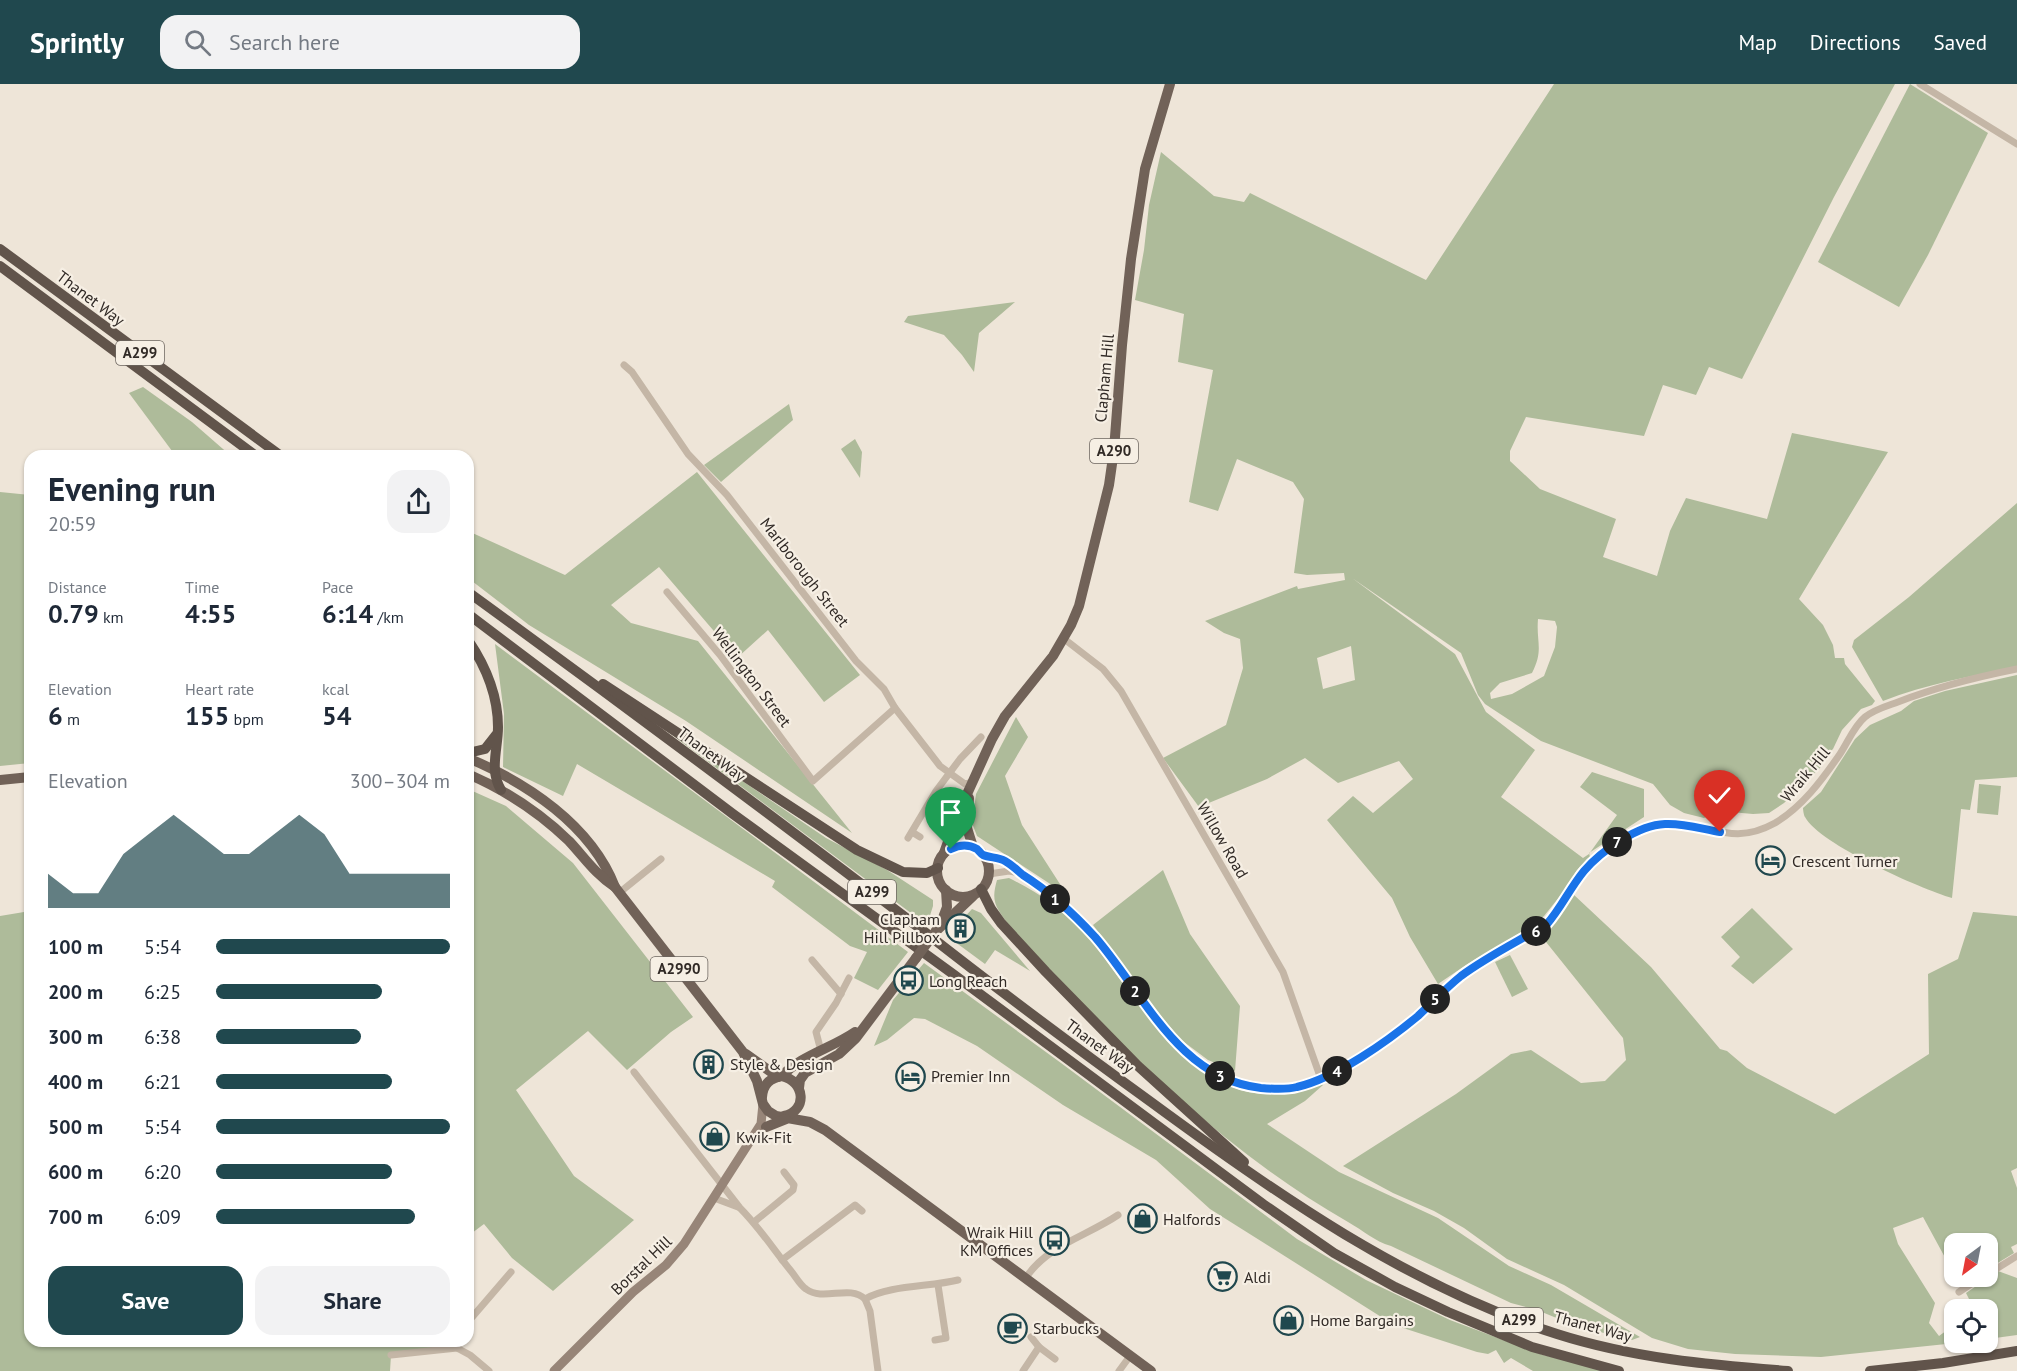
<!DOCTYPE html>
<html lang="en">
<head>
<meta charset="utf-8">
<style>
	:root { --surface:#fff; --page:#f2f2f3; --text:#1f2937; --muted:#747a83; --accent:#20484e }
	body { margin:0; font-family:"PT Sans",sans-serif; background:var(--page); color:var(--text); height:100vh; display:flex; flex-direction:column; font-size:22px; white-space:nowrap }
	* { box-sizing:border-box; margin:0 }
	p { font-size:20px; color:var(--muted) }
	.icon { flex:none; width:33px; height:33px; fill:none; stroke:currentColor; stroke-width:2; stroke-linecap:round; stroke-linejoin:round }
	.map { position:relative; flex:1; overflow:hidden }
	.details { position:absolute; left:24px; top:366px; width:450px; height:897px; display:flex; flex-direction:column; background:var(--surface); border-radius:18px; box-shadow:0 2px 4px #0004 }
	.details>* { flex:none }
	.needle { width:39px; rotate:212deg }
	.controls { position:absolute; left:1944px; top:1149px; display:grid; gap:12px }
	.controls a { display:grid; place-items:center; width:54px; height:54px; border-radius:12px; background:var(--surface); box-shadow:0 2px 4px #0004; font-size:30px }
	.pin { position:absolute; display:grid; place-items:center; width:51px; height:51px; color:#fff; margin:-62px -26px; border-radius:50% 50% 50% 0; rotate:-45deg; box-shadow:0 0 6px #0007 }
	.pin .icon { rotate:45deg }
	.km { position:absolute; width:30px; height:30px; margin:-15px; border-radius:50%; background:#222; color:#fff; font-size:16px; line-height:30px; text-align:center }
	.round { display:grid; place-items:center; flex:none; width:63px; height:63px; border-radius:18px; background:var(--page) }
	.headline { display:flex; align-items:center; justify-content:space-between; height:102px; padding:0 24px }
	h1 { font-size:33px; font-weight:700; line-height:45px }
	.figures { display:grid; grid-template-columns:repeat(3,1fr); gap:9px; height:102px; padding:6px 24px }
	.figures div { display:grid; align-content:center }
	.figures b { font-size:26px; font-weight:700 }
	.figures small { font-size:16px; font-weight:400 }
	.figures p { font-size:16px }
	.chart { height:168px; padding:12px 24px }
	.chart p { display:flex; justify-content:space-between }
	.chart svg { width:100%; height:108px; margin-top:6px; fill:var(--accent); opacity:.7 }
	.primary-button { display:flex; gap:12px; margin-top:auto; padding:12px 24px }
	.primary-button a { flex:1; height:69px; border-radius:18px; background:var(--accent); color:#fff; font-size:24px; font-weight:700; line-height:69px; text-align:center }
	.primary-button a+a { background:var(--page); color:var(--text) }
	ul { padding:0 24px; list-style:none; font-size:20px }
	li { display:grid; grid-template-columns:96px 72px 1fr; align-items:center; height:45px }
	li i { height:15px; border-radius:8px; background:var(--accent) }
	header { display:flex; align-items:center; gap:36px; box-sizing:border-box; height:84px; padding:0 30px; background:var(--accent); color:#fff }
	header strong { font-size:28px }
	nav { display:flex; gap:33px; margin-inline-start:auto; font-size:21px }
	.search { width:420px; height:54px; background:var(--page); display:flex; align-items:center; gap:15px; box-sizing:border-box; padding:0 21px; border-radius:18px; color:var(--muted); font-size:22px }
	.map>svg:first-child { display:block }
	.green { fill:#aebb9a; fill-rule:evenodd }
	.lines { fill:none; stroke-linecap:round; stroke-linejoin:round }
	.minor { stroke:#c4b6a6; stroke-width:7 }
	.secondary { stroke:#978578; stroke-width:9 }
	.primary { stroke:#716258; stroke-width:10 }
	.trunk { stroke:#61544b; stroke-width:10 }
	.primary-bridge { stroke:#716258; stroke-width:10 }
	.route-casing { stroke:#fff; stroke-width:12 }
	.route { stroke:#1a73e8; stroke-width:8 }
	.labels { text-anchor:middle; stroke-width:4.5; stroke-linejoin:round; paint-order:stroke }
	.shield { fill:#f6efe4; stroke:#6c655f; stroke-width:1.5 }
	.shield-label { font-size:15px; font-weight:bold; fill:#312a26 }
	.street-label { font-size:16px; fill:#312a26; stroke:#f6efe4 }
	.poi-label { font-size:16px; fill:#312a26; stroke:#f6efe4; text-anchor:start }
</style>
</head>
<body>
<header>
<strong>Sprintly</strong>
<div class="search"><svg class="icon" aria-label="search" viewBox="0 0 24 24"><circle cx="10" cy="10" r="6"/><path d="M15 15l6 6"/></svg>Search here</div>
<nav><a>Map</a><a>Directions</a><a>Saved</a></nav>
</header>
<div class="map">
<svg width="2017" height="1287" viewBox="0 0 2017 1287">
	<rect width="100%" height="100%" fill="#eee5d8"/>
	<!-- green -->
	<g class="green">
		<path d="M1554,0H1895L1834,113L1742,295L1709,283L1696,311L1663,301L1644,352L1526,333L1510,367V377L1540,405L1616,435L1603,473L1657,492L1670,447L1686,414L1767,435L1792,349L1888,368L1799,515L1823,541L1833,561L1835,574H1844L1845,580L1875,617L1872,621L1861,625L1842,646L1833,665L1823,674L1822,682L1784,719L1769,729L1753,730L1719,727L1704,734L1684,729L1670,721L1653,700L1541,657L1485,620L1478,611L1461,569L1352,494L1455,570L1486,628L1535,666L1501,713L1583,774L1589,770L1617,731L1580,703L1592,688L1644,705V733L1589,769L1590,773L1577,786L1564,807L1544,832L1533,841L1466,881L1438,900L1410,853L1392,814L1327,736L1353,712L1373,729L1413,695L1399,677L1338,699L1305,674L1267,695L1199,723L1163,674L1226,641L1243,584L1240,555L1224,549L1205,537L1297,502L1298,505L1345,496L1344,489L1307,491L1294,489L1304,415L1293,398L1237,375L1218,427L1189,418L1213,286L1178,278L1184,230L1135,216L1144,166L1149,121L1161,68L1214,112L1244,118L1250,109L1426,196ZM1538,535L1555,537L1557,543L1555,563L1544,592L1512,610L1491,615L1490,609L1500,599L1532,589C1544,566 1536,558 1538,535ZM1351,562L1355,596L1323,605L1317,574Z"/>
		<polygon points="1910,0 1988,49 1928,171 1899,223 1818,178"/>
		<polygon points="1015,218 979,249 974,288 962,271 944,251 904,238 908,232"/>
		<polygon points="143,303 192,338 231,372 175,371 129,309"/>
		<polygon points="789,320 793,336 721,398 704,381"/>
		<polygon points="855,355 862,368 860,394 841,365"/>
		<polygon points="697,388 860,591 824,618 768,546 737,574 659,483 611,521 631,539 698,557 852,749 686,637 529,541 468,494 468,447 565,491"/>
		<polygon points="0,408 30,411 30,679 0,682"/>
		<path d="M2017,419V583C1972,592 1926,600 1883,617L1852,563L1854,556L1909,513Z"/>
		<polygon points="495,560 908,868 878,906 854,894 867,868 850,862 772,803 775,797 577,680 563,712 503,683 504,630"/>
		<path d="M2017,591V693L1975,696L1970,726L1961,725L1952,814C1921,805 1819,760 1805,733C1804,732 1803,726 1803,724L1821,708L1855,655L1870,641L1901,627L1914,617L1945,607Z"/>
		<polygon points="644,630 826,754 887,786 933,816 933,822 927,841"/>
		<polygon points="1016,633 1028,653 1005,692 1022,741 1067,811 977,752 972,739 976,710"/>
		<polygon points="1979,700 2001,702 1998,731 1977,729"/>
		<polygon points="468,705 506,722 573,779 693,933 671,948 627,986 588,947 516,1006 574,1092 634,1136 553,1207 512,1174 484,1140 468,1152"/>
		<polygon points="1163,786 1190,850 1240,922 1235,987 1208,976 1180,955 1146,914 1132,893 1093,841"/>
		<path d="M1009,794C1037,808 1061,824 1083,846C1096,859 1105,876 1116,890C1151,937 1202,1010 1267,1010C1286,1010 1303,1004 1321,999L1323,1001L1305,1017L1267,1040L1339,1088L1438,1134L1509,1182L1551,1201L1640,1253L1632,1256L1576,1242L1537,1226L1511,1219L1391,1162C1374,1157 1364,1147 1348,1138C1240,1076 1150,992 1066,902C1044,878 1015,853 999,827C992,816 994,807 997,796Z"/>
		<polygon points="1573,810 1651,883 1720,965 1727,967 1747,984 1835,1030 1929,970 1928,890 1958,875 1973,828 2017,832 2017,1084 2011,1087 2017,1104 2017,1160 2011,1163 2014,1169 1988,1185 1988,1160 1954,1160 1954,1190 1923,1133 1893,1144 1898,1160 1935,1219 1929,1239 1939,1252 1954,1241 1956,1259 1821,1273 1735,1270 1688,1265 1652,1254 1564,1201 1507,1175 1464,1144 1434,1127 1393,1109 1343,1082 1456,1010 1511,970 1531,966 1581,999 1605,997 1626,976 1623,954 1538,848 1549,842"/>
		<polygon points="1752,824 1793,865 1753,900 1731,882 1740,873 1721,853"/>
		<polygon points="972,825 981,829 1030,887 995,866 985,880 947,852"/>
		<polygon points="30,827 30,1257 451,1257 450,1261 391,1271 390,1287 0,1287 0,832"/>
		<polygon points="1510,871 1528,905 1512,913 1495,878"/>
		<polygon points="924,879 1061,979 1297,1155 1366,1196 1450,1236 1543,1271 1616,1287 1533,1287 1511,1274 1504,1279 1496,1266 1488,1270 1477,1268 1394,1241 1210,1125 1156,1076 1063,1021 977,962 925,935 914,934 887,956 874,962 893,916"/>
		<polygon points="1998,1187 2017,1194 2017,1251 1988,1255 1988,1226 1974,1225 1966,1209"/>
	</g>
	<g class="lines">
		<!-- minor -->
		<g class="minor">
			<polyline points="1920,0 2017,60"/>
			<polyline points="624,281 632,288 688,370 727,411 856,577 884,605 895,624 940,682 965,700 972,698"/>
			<polyline points="667,508 720,571 813,697 895,624"/>
			<polyline points="1063,554 1103,585 1121,607 1283,888 1321,995"/>
			<polyline points="912,748 920,753"/>
			<polyline points="908,754 936,707 960,675 981,653"/>
			<path d="M983,771C1001,773 1009,781 1023,791C1051,809 1077,831 1097,857C1153,926 1210,1040 1319,996C1351,983 1392,954 1418,931C1432,919 1446,904 1461,892C1488,872 1519,858 1547,840C1566,819 1577,789 1599,771C1614,758 1644,742 1664,740C1707,735 1728,765 1775,739C1802,723 1822,696 1840,670C1848,658 1854,642 1865,633C1875,625 1887,622 1898,618C1937,603 1977,593 2017,585"/>
			<polyline points="989,790 1009,787 1019,789"/>
			<polyline points="619,809 661,775"/>
			<polyline points="812,876 841,910"/>
			<polyline points="821,967 816,948 836,919 849,894"/>
			<path d="M634,988L740,1124C759,1143 774,1166 791,1187C796,1193 800,1201 806,1205C824,1218 849,1200 865,1215C889,1201 930,1203 958,1196"/>
			<polyline points="714,1114 738,1123"/>
			<polyline points="754,1138 793,1106 794,1101 784,1088"/>
			<polyline points="782,1176 855,1121 862,1127"/>
			<polyline points="1988,1190 2017,1172"/>
			<path d="M1025,1195C1047,1161 1087,1152 1118,1131"/>
			<polyline points="1959,1208 1983,1192"/>
			<polyline points="865,1215 870,1227 878,1287"/>
			<polyline points="468,1238 511,1188"/>
			<polyline points="1031,1253 1039,1263 1055,1275"/>
			<polyline points="935,1256 946,1254 938,1201"/>
			<polyline points="457,1264 470,1271 489,1287"/>
			<polyline points="391,1271 457,1264"/>
			<polyline points="1023,1287 1039,1263"/>
			<polyline points="1119,1287 1130,1272"/>
		</g>
		<!-- secondary -->
		<polyline class="secondary" points="554,1287 633,1208 666,1181 684,1160 761,1040 763,1020"/>
		<!-- primary -->
		<g class="primary">
			<path d="M468,674C527,699 591,741 615,803L743,968L757,997L763,1020L768,1027L776,1032L810,1038L825,1046L1151,1287"/>
			<path d="M468,690C505,706 540,729 569,757C584,773 596,791 615,803"/>
			<polyline points="0,696 30,693"/>
			<polyline points="969,714 967,744 973,763"/>
			<circle cx="963" cy="787" r="26"/>
			<polyline points="944,769 958,730 992,655 1005,632 1053,572 1071,541 1079,522 1109,401 1114,366 1122,261 1131,175 1145,85 1170,0"/>
			<polyline points="941,839 947,823 946,806"/>
			<polyline points="936,847 973,812"/>
			<polyline points="746,970 778,993"/>
			<path d="M782,992C800,972 832,964 855,948"/>
			<polyline points="799,1004 800,996 805,989 839,970 856,954 916,874"/>
			<path d="M762,1013C763,1000 770,994 782,992C805,997 808,1027 784,1032"/>
			<polyline points="766,1043 786,1035"/>
		</g>
		<!-- trunk -->
		<g class="trunk">
			<polyline points="0,165 281,372"/>
			<polyline points="0,182 256,372"/>
			<path d="M468,508C622,620 775,734 926,849C1000,907 1075,963 1151,1018C1276,1110 1408,1202 1557,1250C1632,1274 1710,1281 1788,1287"/>
			<polyline points="468,530 733,730 953,890 1263,1120 1334,1169 1395,1203 1448,1228 1532,1263 1619,1287"/>
			<path d="M468,556C485,581 498,612 498,643C498,665 489,686 501,706"/>
			<polyline points="603,600 857,766 903,788 927,789 938,784"/>
			<polyline points="468,669 485,665 496,651"/>
			<polyline points="981,805 991,825 1001,839 1046,888 1138,982 1244,1078"/>
			<polyline points="1870,1287 1943,1279 2017,1267"/>
		</g>
		<!-- primary-bridge -->
		<polyline class="primary-bridge" points="916,874 936,847"/>
	</g>
	<g class="lines">
		<defs>
			<path id="route" d="M951,765C959,761 968,760 977,765C979,767 981,770 983,771C990,774 998,773 1005,777C1012,781 1017,786 1023,791C1050,808 1073,829 1095,853C1143,908 1178,995 1261,1004C1273,1005 1286,1006 1297,1003C1336,994 1388,957 1418,932C1432,919 1446,904 1461,892C1488,872 1519,857 1547,840C1561,824 1570,804 1584,787C1601,767 1638,741 1665,740C1684,739 1702,745 1720,748"/>
		</defs>
		<!-- route casing -->
		<use href="#route" class="route-casing"/>
		<!-- route -->
		<use href="#route" class="route"/>
	</g>
	<!-- icons -->
	<defs>
		<symbol id="hotel-ring" viewBox="-11 -11 22 22"><circle r="9.5" fill="#f6efe4" stroke="#20484e" stroke-width="1.5"/><path d="M-6-4.5h1.5V1H6V5H4.5V3h-9V5H-6ZM-4 0a1.8 1.8 0 1 1 3.6 0ZM.5 0V-2.5h3Q6-2.5 6 0Z" fill="#20484e"/></symbol>
		<symbol id="building-ring" viewBox="-11 -11 22 22"><circle r="9.5" fill="#f6efe4" stroke="#20484e" stroke-width="1.5"/><path d="M-4-6H4V6H1V3H-1V6H-4ZM-2.5-4.3h1.7v1.8h-1.7ZM.8-4.3h1.7v1.8H.8ZM-2.5-1h1.7V.8h-1.7ZM.8-1h1.7V.8H.8Z" fill="#20484e"/></symbol>
		<symbol id="bus-ring" viewBox="-11 -11 22 22"><circle r="9.5" fill="#f6efe4" stroke="#20484e" stroke-width="1.5"/><path d="M-5-6H5V4H4V6H2V4H-2V6H-4V4H-5ZM-3.5-4V0h7V-4ZM-3.5 1.2v1.5H-2V1.2ZM2 1.2v1.5H3.5V1.2Z" fill="#20484e"/></symbol>
		<symbol id="shop-ring" viewBox="-11 -11 22 22"><circle r="9.5" fill="#f6efe4" stroke="#20484e" stroke-width="1.5"/><path d="M-5-2.5h2.3a2.7 3.5 0 0 1 5.4 0H5L5.5 6h-11ZM-1.5-2.5h3a1.5 2.3 0 0 0-3 0Z" fill="#20484e"/></symbol>
		<symbol id="supermarket-ring" viewBox="-11 -11 22 22"><circle r="9.5" fill="#f6efe4" stroke="#20484e" stroke-width="1.5"/><path d="M-6-5.5h2.5l.6 2H6L4.5 2H-2.5L-4.4-4H-6ZM-1.5 3.2a1.3 1.3 0 1 0 .1 0ZM3 3.2a1.3 1.3 0 1 0 .1 0Z" fill="#20484e"/></symbol>
		<symbol id="cafe-ring" viewBox="-11 -11 22 22"><circle r="9.5" fill="#f6efe4" stroke="#20484e" stroke-width="1.5"/><path d="M-5.5-4.5H6V0H3Q3 3.5 0 3.5H-2.5Q-5.5 3.5-5.5 0ZM3-3.2v2h1.7v-2ZM-6 4.5H4V6H-6Z" fill="#20484e"/></symbol>
	</defs>
	<g fill-rule="evenodd">
		<use href="#hotel-ring" x="1754" y="760" width="33" height="33"/>
		<use href="#building-ring" x="944" y="828" width="33" height="33"/>
		<use href="#bus-ring" x="892" y="880" width="33" height="33"/>
		<use href="#building-ring" x="692" y="964" width="33" height="33"/>
		<use href="#hotel-ring" x="894" y="976" width="33" height="33"/>
		<use href="#shop-ring" x="698" y="1036" width="33" height="33"/>
		<use href="#shop-ring" x="1126" y="1118" width="33" height="33"/>
		<use href="#bus-ring" x="1038" y="1140" width="33" height="33"/>
		<use href="#supermarket-ring" x="1206" y="1176" width="33" height="33"/>
		<use href="#shop-ring" x="1272" y="1220" width="33" height="33"/>
		<use href="#cafe-ring" x="996" y="1228" width="33" height="33"/>
	</g>
	<g class="labels">
		<!-- shield labels -->
		<g class="shield">
			<rect x="116" y="257" width="48" height="24" rx="4.5"/>
			<rect x="1090" y="355" width="48" height="24" rx="4.5"/>
			<rect x="848" y="796" width="48" height="24" rx="4.5"/>
			<rect x="650.5" y="873" width="57" height="24" rx="4.5"/>
			<rect x="1495" y="1224" width="48" height="24" rx="4.5"/>
		</g>
		<g class="shield-label">
			<text x="140" y="274">A299</text>
			<text x="1114" y="372">A290</text>
			<text x="872" y="813">A299</text>
			<text x="679" y="890">A2990</text>
			<text x="1519" y="1241">A299</text>
		</g>
		<!-- street labels -->
		<g class="street-label">
			<text transform="translate(91 214) rotate(37)" y="6">Thanet Way</text>
			<text transform="translate(1104 294) rotate(-85)" y="6">Clapham Hill</text>
			<text transform="translate(805 488) rotate(52)" y="6">Marlborough Street</text>
			<text transform="translate(752 593) rotate(53)" y="6">Wellington Street</text>
			<text transform="translate(712 670) rotate(37)" y="6">Thanet Way</text>
			<text transform="translate(1805 690) rotate(-50)" y="6">Wraik Hill</text>
			<text transform="translate(1223 756) rotate(60)" y="6">Willow Road</text>
			<text transform="translate(1100 962) rotate(36)" y="6">Thanet Way</text>
			<text transform="translate(641 1181) rotate(-44)" y="6">Borstal Hill</text>
			<text transform="translate(1593 1242) rotate(15)" y="6">Thanet Way</text>
		</g>
		<!-- poi labels -->
		<g class="poi-label">
			<text x="1792" y="783">Crescent Turner</text>
			<text x="940" y="841" text-anchor="end">Clapham<tspan x="940" dy="18">Hill Pillbox</tspan></text>
			<text x="929" y="903">Long Reach</text>
			<text x="730" y="986">Style &amp; Design</text>
			<text x="931" y="998">Premier Inn</text>
			<text x="736" y="1059">Kwik-Fit</text>
			<text x="1163" y="1141">Halfords</text>
			<text x="1033" y="1154" text-anchor="end">Wraik Hill<tspan x="1033" dy="18">KM Offices</tspan></text>
			<text x="1244" y="1199">Aldi</text>
			<text x="1310" y="1242">Home Bargains</text>
			<text x="1033" y="1250">Starbucks</text>
		</g>
	</g>
</svg>
<div class="controls">
<a><svg class="needle" viewBox="-14 -14 28 28"><path d="M0-13l5 13h-10z" fill="#e53935"/><path d="M0 13l5-13h-10z" fill="#747a83"/></svg></a>
<a><svg class="icon" aria-label="locate" viewBox="0 0 24 24"><circle cx="12" cy="12" r="6"/><path d="M12 2v4M12 18v4M2 12h4M18 12h4"/></svg></a>
</div>
<div class="pin" style="left:951px;top:765px;background:#1e9e55"><svg class="icon" aria-label="arrive" viewBox="0 0 24 24"><path d="M6 21V4h12l-3 4 3 4H6"/></svg></div>
<div class="pin" style="left:1720px;top:748px;background:#d93025"><svg class="icon" aria-label="check" viewBox="0 0 24 24"><path d="M5 12l5 5 9-10"/></svg></div>
<b class="km" style="left:1055px;top:815px">1</b>
<b class="km" style="left:1135px;top:907px">2</b>
<b class="km" style="left:1220px;top:992px">3</b>
<b class="km" style="left:1337px;top:987px">4</b>
<b class="km" style="left:1435px;top:915px">5</b>
<b class="km" style="left:1536px;top:847px">6</b>
<b class="km" style="left:1617px;top:758px">7</b>
<section class="details">
<div class="headline"><div><h1>Evening run</h1><p>20:59</p></div><a class="round"><svg class="icon" aria-label="share" viewBox="0 0 24 24"><path d="M12 15V3M7 8l5-5 5 5M5 13v7h14v-7"/></svg></a></div>
<div class="figures">
<div><p>Distance</p><b>0.79<small> km</small></b></div>
<div><p>Time</p><b>4:55</b></div>
<div><p>Pace</p><b>6:14<small> /km</small></b></div>
</div>
<div class="figures">
<div><p>Elevation</p><b>6<small> m</small></b></div>
<div><p>Heart rate</p><b>155<small> bpm</small></b></div>
<div><p>kcal</p><b>54</b></div>
</div>
<div class="chart"><p><span>Elevation</span>300–304 m</p>
<svg viewBox="0 0 160 44" preserveAspectRatio="none"><path d="M0 44V30L10 38L20 38L30 22L40 14L50 6L60 14L70 22L80 22L90 14L100 6L110 14L120 30L130 30L140 30L150 30L160 30V44z"/></svg>
</div>
<ul>
<li><b>100 m</b>5:54<i style="width:100%"></i></li>
<li><b>200 m</b>6:25<i style="width:71%"></i></li>
<li><b>300 m</b>6:38<i style="width:62%"></i></li>
<li><b>400 m</b>6:21<i style="width:75%"></i></li>
<li><b>500 m</b>5:54<i style="width:100%"></i></li>
<li><b>600 m</b>6:20<i style="width:75%"></i></li>
<li><b>700 m</b>6:09<i style="width:85%"></i></li>
</ul>
<div class="primary-button"><a>Save</a><a>Share</a></div>
</section>
</div>
</body>
</html>
